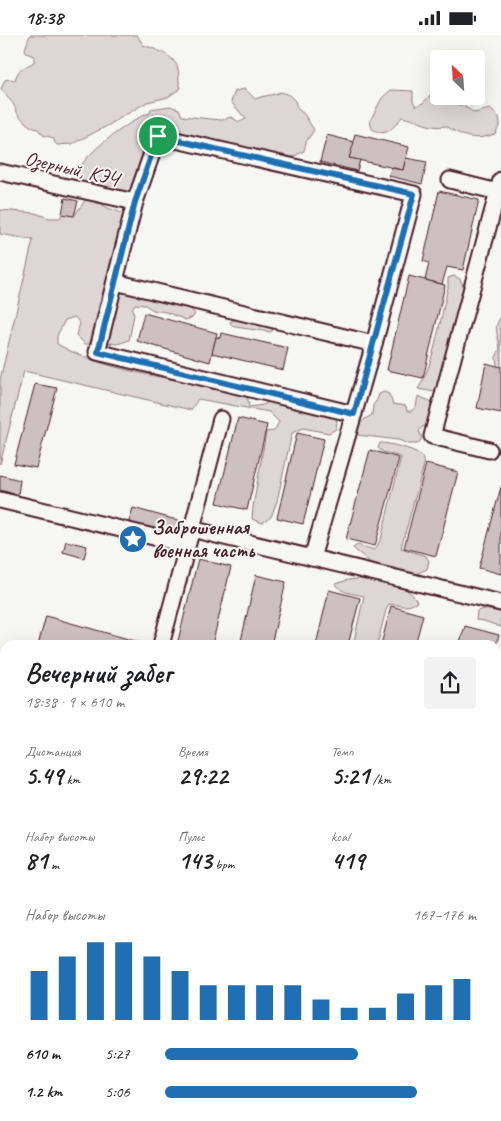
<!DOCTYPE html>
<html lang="ru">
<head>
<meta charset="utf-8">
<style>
	:root { --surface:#fff; --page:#f2f2f2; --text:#202124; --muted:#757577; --accent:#1f6fb2 }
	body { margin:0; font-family:Caveat,sans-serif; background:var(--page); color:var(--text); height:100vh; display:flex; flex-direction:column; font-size:19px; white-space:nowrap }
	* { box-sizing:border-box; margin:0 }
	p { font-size:16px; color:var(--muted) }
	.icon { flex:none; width:28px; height:28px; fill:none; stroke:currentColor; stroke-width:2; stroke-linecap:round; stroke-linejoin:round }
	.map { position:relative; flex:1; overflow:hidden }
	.panel { position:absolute; left:0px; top:605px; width:501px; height:481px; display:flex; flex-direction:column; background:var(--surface); border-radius:15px 15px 0 0; box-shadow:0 5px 20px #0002 }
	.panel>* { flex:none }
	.needle { width:32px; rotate:335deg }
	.buttons { position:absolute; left:430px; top:15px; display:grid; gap:10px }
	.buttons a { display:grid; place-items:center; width:55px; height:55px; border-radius:5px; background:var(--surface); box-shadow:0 5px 20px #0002; font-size:25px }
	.pin { position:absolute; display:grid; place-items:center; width:42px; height:42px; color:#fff; margin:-21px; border:2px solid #fff; border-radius:50%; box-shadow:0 1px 5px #0007 }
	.round { display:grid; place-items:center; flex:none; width:52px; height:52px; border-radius:5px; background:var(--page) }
	.head { display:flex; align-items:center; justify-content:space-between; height:85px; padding:0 25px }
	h1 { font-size:28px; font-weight:800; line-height:38px }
	.stats { display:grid; grid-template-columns:repeat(3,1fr); gap:8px; height:85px; padding:5px 25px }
	.stats div { display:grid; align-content:center }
	.stats b { font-size:25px; font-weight:800 }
	.stats small { font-size:14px; font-weight:400 }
	.stats p { font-size:14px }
	.chart { height:140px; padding:10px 25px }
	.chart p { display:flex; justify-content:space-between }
	.chart svg { width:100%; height:90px; margin-top:5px; stroke:var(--accent); stroke-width:6 }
	ul { padding:0 25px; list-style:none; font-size:16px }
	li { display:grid; grid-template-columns:80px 60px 1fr; align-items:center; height:38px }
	li i { height:12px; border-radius:6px; background:var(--accent) }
	.status { display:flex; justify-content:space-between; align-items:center; height:35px; padding:0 25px; background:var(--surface); direction:ltr }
	.status svg { height:14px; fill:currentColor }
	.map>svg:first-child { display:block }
	.green { fill:#ddd6d5; stroke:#947a80 }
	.building { fill:#ccc1c0; stroke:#4a1f2b }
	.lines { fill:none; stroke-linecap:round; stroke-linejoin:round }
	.minor-casing { stroke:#4a1f2b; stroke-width:19 }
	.minor { stroke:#f6f6f2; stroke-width:15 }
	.route-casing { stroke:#fff; stroke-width:10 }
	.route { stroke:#1f6fb2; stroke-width:6 }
	.labels { text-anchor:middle; stroke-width:4; stroke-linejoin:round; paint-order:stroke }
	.street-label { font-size:20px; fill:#4a1f2b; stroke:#f6f6f2 }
	.poi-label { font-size:20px; font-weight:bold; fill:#4a1f2b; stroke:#f6f6f2; text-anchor:start }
</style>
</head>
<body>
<div class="status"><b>18:38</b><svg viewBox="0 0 49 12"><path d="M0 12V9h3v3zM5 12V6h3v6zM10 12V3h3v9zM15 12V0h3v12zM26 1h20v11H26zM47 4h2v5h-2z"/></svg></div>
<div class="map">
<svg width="501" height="1086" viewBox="0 0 501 1086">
	<rect width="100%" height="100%" fill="#f6f6f2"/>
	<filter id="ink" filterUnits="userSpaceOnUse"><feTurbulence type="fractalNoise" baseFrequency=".02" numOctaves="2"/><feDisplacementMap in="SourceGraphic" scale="10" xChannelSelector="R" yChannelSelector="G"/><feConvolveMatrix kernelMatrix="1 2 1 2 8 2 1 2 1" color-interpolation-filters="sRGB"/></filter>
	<g filter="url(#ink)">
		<!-- green -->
		<g class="green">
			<path d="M30,0H137L143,10C155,14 175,20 178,34C180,42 177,44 181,53L168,62L147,67L107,91L72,109L57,110L55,108L53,103L43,100L38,94C30,93 21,84 17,77C15,73 14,69 11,66C7,62 5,59 1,54L5,45L9,44L15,45C18,33 24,33 34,27V21L26,18L25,14Z"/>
			<path d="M245,54L255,64C263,60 272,61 281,57L289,60L295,66L297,73L304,79L314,95L306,107L304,116L293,122L274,120L165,97L136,153L129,157L78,149C69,125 126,91 143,80L150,78L151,74L170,71L179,74L182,81L221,85L231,82L239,87L246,84L231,67L235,56Z"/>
			<path d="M391,55L413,56V66L416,71L423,68L431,59H439V61H444C452,71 465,69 474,78L490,74L499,82L500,89L495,99C474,106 465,103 446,91C428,94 419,85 402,82C392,93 388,103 372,94L370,86L382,63Z"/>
			<path d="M86,164C98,164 98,168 108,173C115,176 120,176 126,181L114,230L102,260L99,270L97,298L93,309H85L76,300L80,289L75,282L65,285L57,301V309C111,340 187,344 247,359L249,372L263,370L272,365L331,379L337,384L336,394L329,398L303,393L292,398L277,466L271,482L262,488L252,484L253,472L266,397L274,396L279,387L269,377L198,364L191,375L24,336L0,429V345L33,205L0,199V175L35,178L49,183H60L62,179L74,181Z"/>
			<path d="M454,241L460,244L466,257L440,358L418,354C434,330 441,281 448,252V243Z"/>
			<polygon points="121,257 139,257 187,270 195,279 193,282 186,285 166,277 153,275 145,270 135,269 132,274 134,280 129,305 118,309 108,308 106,303 117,266"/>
			<path d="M501,282V332L497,331L496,322L500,314C499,303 492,292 501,282Z"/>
			<path d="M234,285C246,285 264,287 273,295L270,297L235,292L232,291L230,287Z"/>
			<polygon points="384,357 389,359 393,369 406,371 407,376 411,376 416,372 418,361 437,369 433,389 422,392 419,396 422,403 418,409 409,409 398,405 358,400 354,394 365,384 372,380 373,370 377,365 379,359"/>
			<path d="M380,408C388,408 413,414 419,419C423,422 423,425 424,430L401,513L426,521L429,526L427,534L416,539L395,536L372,529L353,513L357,510L375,515L381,504L401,422L383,417L378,413Z"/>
			<path d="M358,544C378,547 408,546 417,567C407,574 400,570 389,569L386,575L377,610H353L364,561C353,558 342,559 335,549L348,545Z"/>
			<polygon points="483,574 501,577 501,592 484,586 476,585 477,576"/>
			<polygon points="496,764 501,765 501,941 496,953"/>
			<polygon points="496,1034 501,1038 501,1086 357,1086 357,1081 496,1081"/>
		</g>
		<!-- building -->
		<g class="building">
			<polygon points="355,99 409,112 403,135 349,123"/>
			<polygon points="327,100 354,107 349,123 360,125 357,136 320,127"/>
			<polygon points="406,123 427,127 422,149 389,141 391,133 403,135"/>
			<polygon points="439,156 479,165 463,235 447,232 442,249 425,245 429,228 423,226"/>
			<polygon points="65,163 78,166 74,181 62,179"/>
			<polygon points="409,241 445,250 423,343 387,335"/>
			<polygon points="144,278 217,298 210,327 137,306"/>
			<polygon points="221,298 288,313 283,335 212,318 216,302 220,303"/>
			<polygon points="486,328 501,332 501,378 477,373"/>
			<polygon points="35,349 57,353 36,433 14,429"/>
			<polygon points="238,383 267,390 247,475 217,468"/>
			<polygon points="297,398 324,404 303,489 277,483"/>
			<polygon points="370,415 399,423 375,511 346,504"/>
			<polygon points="426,429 458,437 436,521 404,513"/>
			<polygon points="0,440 20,445 18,460 0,455"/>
			<polygon points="501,452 501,539 479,533"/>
			<polygon points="133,473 184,487 179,504 128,490"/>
			<polygon points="66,506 87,511 84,523 63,517"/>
			<polygon points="198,524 231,532 212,610 177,610"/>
			<polygon points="256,540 286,547 271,610 240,610"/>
			<polygon points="329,555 360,563 348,610 316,610"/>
			<polygon points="391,571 423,580 415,610 381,610"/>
			<polygon points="46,581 146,609 146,610 38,610"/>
			<polygon points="465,591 499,600 496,610 459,610"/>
			<polygon points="0,654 5,656 0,674"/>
			<polygon points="0,915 5,917 5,948 0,946"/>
			<polygon points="0,1026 5,1027 5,1048 0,1047"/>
		</g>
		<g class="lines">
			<defs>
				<g id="minor">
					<polyline points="0,137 135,167"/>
					<polyline points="450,145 498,157"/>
					<polyline points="115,247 374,309"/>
					<polyline points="489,415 432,401 501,145"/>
					<polyline points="0,465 187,510"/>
					<polyline points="191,494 501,568"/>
					<polyline points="312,523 374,309 414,159 158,101 135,167 97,317 354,379"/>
					<polyline points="161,610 221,384"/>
					<polyline points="237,1081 246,1086"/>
					<polyline points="98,1086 103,1081"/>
				</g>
			</defs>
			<!-- minor casing -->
			<use href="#minor" class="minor-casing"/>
			<!-- minor -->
			<use href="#minor" class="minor"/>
		</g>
	</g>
	<g class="lines" filter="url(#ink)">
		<defs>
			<polygon id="route" points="158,101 414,159 354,379 98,317 135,167"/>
		</defs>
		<!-- route casing -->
		<use href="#route" class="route-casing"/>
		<!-- route -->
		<use href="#route" class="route"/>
	</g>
	<!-- icons -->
	<defs>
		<symbol id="sight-disc" viewBox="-11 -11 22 22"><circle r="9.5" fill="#1f6fb2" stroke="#f6f6f2"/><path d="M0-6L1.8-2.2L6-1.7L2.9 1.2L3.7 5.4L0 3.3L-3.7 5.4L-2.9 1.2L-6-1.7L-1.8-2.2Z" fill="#fff"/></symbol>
	</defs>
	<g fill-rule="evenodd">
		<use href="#sight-disc" x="117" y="488" width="32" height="32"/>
	</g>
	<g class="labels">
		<!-- street labels -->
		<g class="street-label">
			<text transform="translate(72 133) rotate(13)" y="7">Озерный, КЭЧ</text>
		</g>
		<!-- poi labels -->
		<g class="poi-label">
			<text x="152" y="499">Заброшенная<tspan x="152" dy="23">военная часть</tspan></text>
		</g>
	</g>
</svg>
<div class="buttons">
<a><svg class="needle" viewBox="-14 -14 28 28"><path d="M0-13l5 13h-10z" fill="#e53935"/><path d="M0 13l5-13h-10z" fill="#757577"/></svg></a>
</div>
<div class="pin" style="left:158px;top:101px;background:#1e9e55"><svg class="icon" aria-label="arrive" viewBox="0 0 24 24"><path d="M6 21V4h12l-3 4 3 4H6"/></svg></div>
<section class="panel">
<div class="head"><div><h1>Вечерний забег</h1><p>18:38 · 9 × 610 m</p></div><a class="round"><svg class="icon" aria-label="share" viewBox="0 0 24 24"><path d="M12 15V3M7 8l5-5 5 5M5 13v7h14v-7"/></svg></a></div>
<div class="stats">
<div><p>Дистанция</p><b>5.49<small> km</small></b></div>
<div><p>Время</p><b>29:22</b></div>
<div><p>Темп</p><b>5:21<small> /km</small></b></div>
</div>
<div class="stats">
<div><p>Набор высоты</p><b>81<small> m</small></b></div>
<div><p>Пульс</p><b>143<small> bpm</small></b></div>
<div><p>kcal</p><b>419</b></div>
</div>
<div class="chart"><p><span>Набор высоты</span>167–176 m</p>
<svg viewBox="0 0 160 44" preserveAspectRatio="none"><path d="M5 44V20M15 44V13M25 44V6M35 44V6M45 44V13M55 44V20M65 44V27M75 44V27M85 44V27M95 44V27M105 44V34M115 44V38M125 44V38M135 44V31M145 44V27M155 44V24"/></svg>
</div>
<ul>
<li><b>610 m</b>5:27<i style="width:62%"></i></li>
<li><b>1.2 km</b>5:06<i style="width:81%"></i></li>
</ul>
</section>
</div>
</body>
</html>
